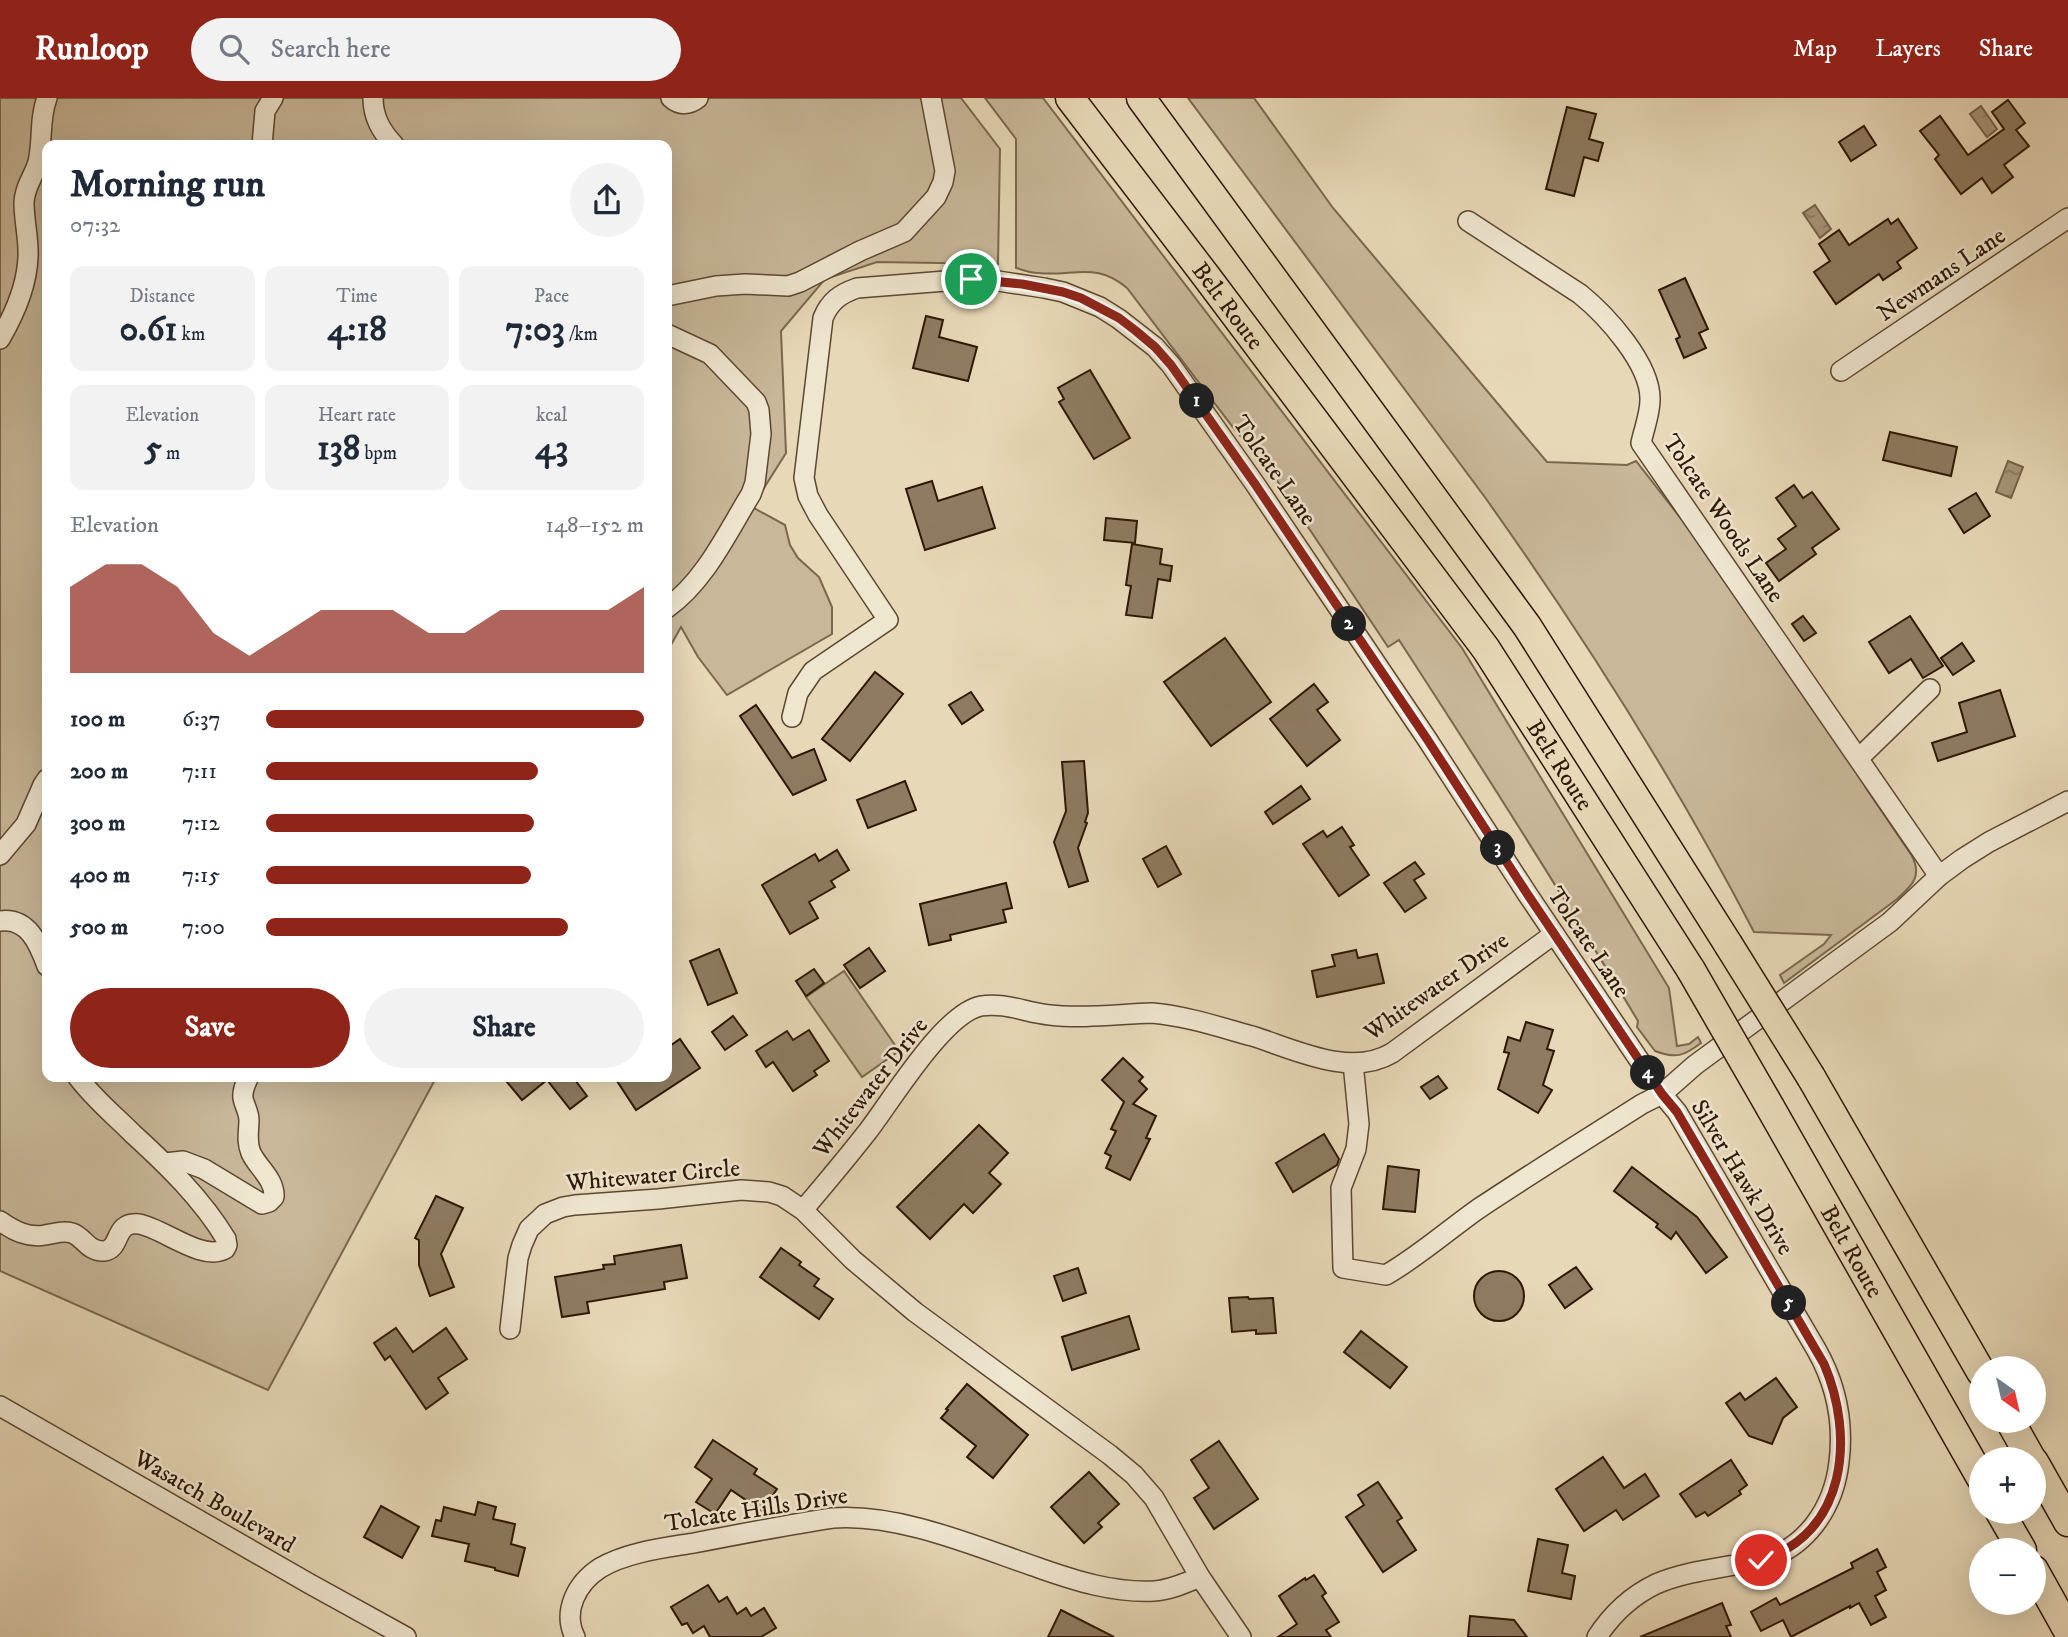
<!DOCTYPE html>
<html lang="en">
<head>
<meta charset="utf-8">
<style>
	:root { --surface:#fff; --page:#f2f2f3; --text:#1f2937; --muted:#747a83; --accent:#8f2418 }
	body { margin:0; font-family:"IM FELL DW Pica",serif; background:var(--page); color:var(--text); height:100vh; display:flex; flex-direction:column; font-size:26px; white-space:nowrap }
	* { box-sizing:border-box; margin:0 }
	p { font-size:23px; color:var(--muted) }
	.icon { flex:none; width:38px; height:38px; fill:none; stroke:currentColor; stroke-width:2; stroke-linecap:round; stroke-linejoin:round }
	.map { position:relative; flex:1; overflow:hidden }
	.details { position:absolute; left:42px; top:42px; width:630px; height:942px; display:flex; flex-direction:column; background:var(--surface); border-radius:14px; box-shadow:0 7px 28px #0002 }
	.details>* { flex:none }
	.needle { width:46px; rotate:146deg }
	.tools { position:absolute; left:1969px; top:1258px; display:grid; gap:14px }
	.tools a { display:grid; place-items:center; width:77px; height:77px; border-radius:50%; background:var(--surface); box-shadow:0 7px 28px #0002; font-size:35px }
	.pin { position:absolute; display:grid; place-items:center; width:60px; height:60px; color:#fff; margin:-30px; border:4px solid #fff; border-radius:50%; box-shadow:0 2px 7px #0007 }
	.km { position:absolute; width:35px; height:35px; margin:-18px; border-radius:50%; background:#222; color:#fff; font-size:19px; line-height:35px; text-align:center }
	.round { display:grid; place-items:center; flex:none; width:74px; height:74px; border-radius:37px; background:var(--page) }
	.headline { display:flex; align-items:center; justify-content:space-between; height:119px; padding:0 28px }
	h1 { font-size:38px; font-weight:700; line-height:52px }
	.stats { display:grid; grid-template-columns:repeat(3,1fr); gap:10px; height:119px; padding:7px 28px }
	.stats div { display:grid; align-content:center; border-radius:14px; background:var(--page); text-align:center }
	.stats b { font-size:35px; font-weight:700 }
	.stats small { font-size:19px; font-weight:400 }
	.stats p { font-size:19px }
	.chart { height:196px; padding:14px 28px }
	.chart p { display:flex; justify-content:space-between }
	.chart svg { width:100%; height:126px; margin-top:7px; fill:var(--accent); opacity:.7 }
	.primary-button { display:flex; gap:14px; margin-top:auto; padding:14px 28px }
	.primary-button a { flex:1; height:80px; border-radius:42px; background:var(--accent); color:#fff; font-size:28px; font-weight:700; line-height:80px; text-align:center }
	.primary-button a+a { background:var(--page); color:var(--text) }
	ul { padding:0 28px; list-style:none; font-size:23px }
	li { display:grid; grid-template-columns:112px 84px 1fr; align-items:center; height:52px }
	li i { height:18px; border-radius:9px; background:var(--accent) }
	header { display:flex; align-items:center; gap:42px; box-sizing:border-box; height:98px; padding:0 35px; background:var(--accent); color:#fff }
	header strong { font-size:33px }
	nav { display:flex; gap:38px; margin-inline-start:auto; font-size:24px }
	.search { width:490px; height:63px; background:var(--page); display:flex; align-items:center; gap:18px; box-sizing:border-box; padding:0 24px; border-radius:38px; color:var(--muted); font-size:26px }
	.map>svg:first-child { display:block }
	.green { fill:#c8b799; stroke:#7b674e; stroke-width:2 }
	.water { fill:url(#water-ripples); stroke:#77634b; stroke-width:2 }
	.building { fill:#8e7b61; stroke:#2e1704; stroke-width:2 }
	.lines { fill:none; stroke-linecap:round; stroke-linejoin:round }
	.minor-casing { stroke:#5c4731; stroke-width:22 }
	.highway-casing { stroke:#2e1704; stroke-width:31 }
	.minor { stroke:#efe6d0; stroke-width:19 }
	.highway { stroke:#e7d8b7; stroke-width:28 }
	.highway-bridge-casing { stroke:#2e1704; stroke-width:31; stroke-linecap:butt }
	.highway-bridge { stroke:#e7d8b7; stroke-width:28 }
	.route-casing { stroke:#fff; stroke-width:14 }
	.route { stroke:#8f2418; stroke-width:9 }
	.labels { text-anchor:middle; stroke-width:5; stroke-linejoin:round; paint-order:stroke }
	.street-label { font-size:24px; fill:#2e1704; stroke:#efe6d0 }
</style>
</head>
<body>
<header>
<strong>Runloop</strong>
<div class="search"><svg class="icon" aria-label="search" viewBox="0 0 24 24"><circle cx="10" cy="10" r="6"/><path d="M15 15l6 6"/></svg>Search here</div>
<nav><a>Map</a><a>Layers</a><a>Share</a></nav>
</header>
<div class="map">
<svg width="2068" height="1539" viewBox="0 0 2068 1539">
	<defs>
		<pattern id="water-ripples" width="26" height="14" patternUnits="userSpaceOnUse" patternTransform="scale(1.75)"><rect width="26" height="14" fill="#a8967a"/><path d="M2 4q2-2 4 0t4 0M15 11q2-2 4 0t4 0" fill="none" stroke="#897962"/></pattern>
	</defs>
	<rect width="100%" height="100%" fill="#e7d8b7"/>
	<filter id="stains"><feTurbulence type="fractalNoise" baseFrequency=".00286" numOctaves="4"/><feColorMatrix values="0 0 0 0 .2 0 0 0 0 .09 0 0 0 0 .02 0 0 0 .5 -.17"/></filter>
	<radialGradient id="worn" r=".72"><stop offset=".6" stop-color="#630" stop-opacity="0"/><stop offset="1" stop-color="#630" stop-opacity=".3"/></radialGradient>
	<!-- green -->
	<g class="green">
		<polygon points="0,0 961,0 1000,51 998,166 877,164 825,181 781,233 786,355 752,409 785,427 790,447 798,460 819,479 832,509 832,536 727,597 698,559 681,529 667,554 667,47 47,47 47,978 437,978 268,1292 0,1173"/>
		<path d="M985,0H1043L1462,550L1669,890L1677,948L1689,946L1698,939L1701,945C1684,958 1676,961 1655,953L1637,929L1638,923C1561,794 1481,668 1399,542L1388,549L1272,375L1232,328L1127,190C1096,163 1073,179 1038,175C1030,175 1023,172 1016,170V41Z"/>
		<path d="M1188,0H1254L1333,110L1547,364L1627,367L1636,363L1697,441L1857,671L1866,690L1912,758C1922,778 1913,787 1897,801L1784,885L1780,877L1824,846L1831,837L1754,834C1675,682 1583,537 1484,398Z"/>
		<polygon points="844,873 899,953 862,979 806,899"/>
	</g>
	<!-- water -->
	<g class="water">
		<polygon points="1981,8 1997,31 1987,39 1970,16"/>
		<polygon points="1815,107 1831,131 1820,140 1803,115"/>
		<polygon points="2008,363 2023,369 2011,400 1996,394"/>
	</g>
	<!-- building -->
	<g class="building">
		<polygon points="2008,2 2025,25 2016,32 2029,48 2004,67 2013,79 1992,95 1982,80 1961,96 1935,61 1939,57 1920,33 1940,18 1968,57 2004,31 1992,14"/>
		<polygon points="1567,9 1596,16 1589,41 1603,45 1598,63 1584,59 1574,98 1546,91"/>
		<polygon points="1864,28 1876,47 1851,63 1839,44"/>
		<polygon points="1888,121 1891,126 1898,121 1917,150 1897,164 1901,170 1883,182 1879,176 1836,206 1814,174 1830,163 1819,146 1839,132 1849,147"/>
		<polygon points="1685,180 1708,231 1699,235 1706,250 1684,260 1676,241 1680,239 1659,192"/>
		<polygon points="926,218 943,222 939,239 977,249 968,283 913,270"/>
		<polygon points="1090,272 1130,340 1094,361 1059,304 1064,301 1058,290"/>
		<polygon points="1890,334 1957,349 1951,378 1883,362"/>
		<polygon points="932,383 938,403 982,389 995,430 925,452 906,391"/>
		<polygon points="1794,387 1803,400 1812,394 1839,431 1812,450 1816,456 1779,483 1766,465 1786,451 1778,441 1796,428 1776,400"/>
		<polygon points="1976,395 1990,418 1964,435 1949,411"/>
		<polygon points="1106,420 1137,423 1135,445 1104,442"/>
		<polygon points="1132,446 1162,451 1160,466 1172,468 1170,483 1158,481 1152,520 1126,517 1131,488 1126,487"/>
		<polygon points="1803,518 1816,535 1804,543 1792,526"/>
		<polygon points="1910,518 1943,568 1923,580 1911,561 1889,575 1869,544"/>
		<polygon points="1225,540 1271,604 1211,648 1164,584"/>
		<polygon points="1962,545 1974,563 1953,577 1941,560"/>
		<polygon points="875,574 903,596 850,663 822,641"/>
		<polygon points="1314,586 1328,604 1317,612 1340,642 1307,668 1270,621"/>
		<polygon points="2000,592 2015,638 1938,663 1932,645 1967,634 1959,605"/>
		<polygon points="971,594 983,612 962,626 949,607"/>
		<polygon points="756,607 792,660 814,651 826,682 793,697 740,618"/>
		<polygon points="1084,663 1088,715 1085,724 1087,725 1078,750 1088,783 1069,789 1054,744 1066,713 1062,664"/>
		<polygon points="905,683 916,712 868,730 857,702"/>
		<polygon points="1301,688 1310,701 1273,726 1265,714"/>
		<polygon points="1342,729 1354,747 1350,749 1369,777 1339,798 1303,746 1323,733 1327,739"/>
		<polygon points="1166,748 1181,776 1158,789 1143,761"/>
		<polygon points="837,752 849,772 831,783 835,789 809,804 818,820 790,836 762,787 815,756 819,763"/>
		<polygon points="1415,764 1424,776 1414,782 1426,800 1405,814 1384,785"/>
		<polygon points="1006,785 1012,810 1003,812 1006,824 950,837 951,842 929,847 920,806"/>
		<polygon points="869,850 885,873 860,890 844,867"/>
		<polygon points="719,851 737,895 708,907 690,863"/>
		<polygon points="1356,852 1358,860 1377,856 1384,885 1317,899 1312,873 1335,868 1332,857"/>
		<polygon points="814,871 824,885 806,898 796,883"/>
		<polygon points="733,918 747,937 725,952 712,934"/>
		<polygon points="1526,924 1553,932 1547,951 1554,953 1543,987 1552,992 1538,1015 1498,991 1509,955 1504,954 1508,939 1520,943"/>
		<polygon points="809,932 829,963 814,973 817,977 793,993 773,964 766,969 756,953 787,933 793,942"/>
		<polygon points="680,941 700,970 636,1012 617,983 625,978 667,978 667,950"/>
		<polygon points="1123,960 1143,979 1139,983 1147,991 1133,1006 1156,1018 1146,1040 1150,1041 1130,1082 1106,1070 1111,1058 1105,1055 1116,1033 1111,1031 1124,1004 1102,982"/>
		<polygon points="502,978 572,978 587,998 570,1011 547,982 522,1002"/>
		<polygon points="1438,978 1447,990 1430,1001 1421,989"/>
		<polygon points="979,1027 1008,1055 989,1075 1001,1086 973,1115 964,1106 930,1141 897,1109"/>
		<polygon points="1324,1036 1339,1061 1337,1067 1293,1094 1276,1065"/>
		<polygon points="1388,1068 1419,1072 1415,1114 1383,1111"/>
		<polygon points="1632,1069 1697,1119 1727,1159 1706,1175 1676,1134 1671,1141 1656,1129 1658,1126 1614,1093"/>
		<polygon points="436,1098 463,1110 441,1156 454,1189 430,1198 419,1167 419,1142 415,1140"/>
		<polygon points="681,1147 687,1180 664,1184 665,1191 587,1204 589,1215 562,1219 555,1179 604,1171 603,1167 615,1166 614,1158"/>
		<polygon points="781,1150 801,1164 799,1167 819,1181 814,1188 833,1201 819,1221 760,1179"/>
		<polygon points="1576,1169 1592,1191 1565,1210 1549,1187"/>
		<polygon points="1078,1170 1086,1195 1063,1203 1054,1178"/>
		<circle cx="1499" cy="1198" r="25"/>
		<polygon points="1248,1199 1249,1201 1273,1200 1276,1235 1256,1236 1256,1232 1232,1234 1229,1200"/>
		<polygon points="1129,1218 1139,1251 1072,1272 1062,1239"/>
		<polygon points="396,1230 413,1254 446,1230 467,1261 438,1280 448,1295 426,1311 390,1258 385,1262 374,1245"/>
		<polygon points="1361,1233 1407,1269 1390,1290 1344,1254"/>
		<polygon points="1776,1280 1797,1309 1783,1320 1772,1346 1749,1338 1726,1305 1740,1295 1745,1302"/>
		<polygon points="967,1286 1028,1337 993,1380 967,1359 976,1348 941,1320 948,1312 946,1311"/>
		<polygon points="713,1342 757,1371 754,1376 777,1391 762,1413 731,1392 715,1416 696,1404 712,1381 695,1369"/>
		<polygon points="1219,1343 1258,1401 1214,1431 1194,1400 1209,1390 1191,1362"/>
		<polygon points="1603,1359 1624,1390 1645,1376 1659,1398 1623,1422 1616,1412 1584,1433 1556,1391"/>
		<polygon points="1731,1362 1747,1387 1739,1393 1741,1396 1708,1418 1705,1414 1696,1419 1680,1396"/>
		<polygon points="1089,1374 1119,1406 1098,1425 1102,1429 1084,1445 1051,1409"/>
		<polygon points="1378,1384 1402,1420 1397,1423 1416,1452 1383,1474 1346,1419 1364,1407 1358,1397"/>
		<polygon points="478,1404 496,1409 493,1421 515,1426 511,1446 525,1450 518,1478 495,1472 495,1470 465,1463 469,1446 432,1438 436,1422 441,1423 444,1409 475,1417"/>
		<polygon points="381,1408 419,1429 402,1460 364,1439"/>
		<polygon points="1538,1441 1568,1447 1562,1475 1575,1478 1571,1501 1528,1493"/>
		<polygon points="1877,1451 1886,1469 1877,1474 1886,1492 1875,1498 1886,1519 1871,1527 1859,1505 1850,1510 1850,1508 1791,1539 1783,1522 1761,1533 1751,1514 1776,1500 1780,1507 1853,1470 1851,1465"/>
		<polygon points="1314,1477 1326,1495 1322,1498 1339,1524 1326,1532 1331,1539 1278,1539 1297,1526 1279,1498 1305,1480 1306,1482"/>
		<polygon points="708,1487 719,1504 727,1499 737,1516 746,1510 751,1518 764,1510 776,1530 761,1539 710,1539 704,1528 693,1535 687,1525 682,1527 671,1509"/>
		<polygon points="1722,1505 1731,1527 1726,1528 1731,1539 1640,1539"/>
		<polygon points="1061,1512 1114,1539 1048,1539"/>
		<polygon points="1470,1518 1514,1522 1527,1539 1468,1539"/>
	</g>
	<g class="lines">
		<defs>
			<g id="minor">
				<path d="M373,0C373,19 381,33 394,47"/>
				<path d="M671,0C680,8 689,7 698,0"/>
				<polyline points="262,47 265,13 273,0"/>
				<path d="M1468,123L1580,196C1606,217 1651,266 1650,302C1650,316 1644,331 1641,345L1939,778"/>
				<polyline points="667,198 716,188 745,186 788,188 800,184 860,153 904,134 936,99 943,84 945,73 931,0"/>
				<path d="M667,236L710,256L756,304L759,312L761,336L755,385L751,396C727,435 705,483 667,510"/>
				<path d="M0,241C14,217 27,187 28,159C29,141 24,123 24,105C24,90 34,78 38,64C43,43 39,21 47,0"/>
				<polyline points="1841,273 2068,120"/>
				<path d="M792,619L798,595L813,573L888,522L818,417L808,398L804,380L823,220C830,203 840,196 857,190L971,181L998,183L1044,190L1063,194L1100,209L1119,221L1155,249L1171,267L1255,386L1427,641L1528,797L1662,996L1677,1014L1816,1251C1836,1286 1844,1324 1839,1364C1834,1409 1806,1452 1760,1462C1725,1470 1689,1472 1656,1486C1631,1498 1612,1516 1597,1539"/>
				<polyline points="1859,660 1930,591"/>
				<polyline points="0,757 26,726 43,687 47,681"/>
				<path d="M0,823C28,819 39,846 47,868"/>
				<path d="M1353,965L1359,1026L1356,1051L1341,1090L1343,1170L1386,1177C1419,1158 1447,1133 1478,1111C1532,1075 1587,1041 1642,1006L1662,996L1695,967L1890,824L1939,778L1962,761L1989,744L2068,703"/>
				<path d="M165,1065L183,1063L204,1071L262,1106L269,1104L274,1099C275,1081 258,1070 251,1055C246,1043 249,1033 249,1022C249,1014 244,1007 243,1000C242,992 246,985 249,978"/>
				<path d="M803,1112C825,1086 847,1060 868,1033C892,1002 944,915 981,908C1005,904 1027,915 1050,917C1083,921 1119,916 1152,915C1186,918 1219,929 1252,938C1294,951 1350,980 1392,955L1554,836"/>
				<path d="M0,1123C14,1133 28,1140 45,1137C54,1136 62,1132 72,1135C84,1139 88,1154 104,1153C122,1151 113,1123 139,1126C163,1130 202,1164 225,1151L227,1147L226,1141C202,1101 167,1067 133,1036C114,1017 93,1000 77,978"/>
				<polyline points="510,1231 518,1160 522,1147 529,1131 545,1116 563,1109 575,1107 658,1101 741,1092 769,1094 782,1098 803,1112 853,1162 915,1214 1110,1357 1134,1377 1154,1400 1200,1479 1241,1539"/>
				<polyline points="0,1308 310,1486 406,1539"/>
				<path d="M575,1539C562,1513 577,1485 600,1470C627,1454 664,1450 694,1445C740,1436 786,1427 833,1420C899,1415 977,1449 1039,1470C1076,1483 1114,1495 1154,1493C1170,1492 1185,1485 1200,1479"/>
			</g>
			<g id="highway">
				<path id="s1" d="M1070,0L1206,178L1486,551L1691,872"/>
				<polyline points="1141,0 1527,528 1728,846"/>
				<polyline points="1811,979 1981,1274"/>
				<path id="s2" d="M1770,1009L1981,1380"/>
				<polyline points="2010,1323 2032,1362"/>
				<polyline points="2034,1364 2068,1424"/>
				<polyline points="2000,1414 2022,1452"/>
				<polyline points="2034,1472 2068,1533"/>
			</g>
		</defs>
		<!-- minor casing -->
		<use href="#minor" class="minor-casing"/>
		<!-- highway casing -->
		<use href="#highway" class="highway-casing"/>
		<!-- minor -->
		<use href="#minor" class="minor"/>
		<!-- highway -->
		<use href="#highway" class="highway"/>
		<defs>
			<g id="highway-bridge">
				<polyline points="1728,846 1811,979"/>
				<polyline points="1691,872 1770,1009"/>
			</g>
		</defs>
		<!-- highway-bridge casing -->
		<use href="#highway-bridge" class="highway-bridge-casing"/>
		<!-- highway-bridge -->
		<use href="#highway-bridge" class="highway-bridge"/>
	</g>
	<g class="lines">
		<defs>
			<path id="route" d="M971,181L1022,186L1063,194L1081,200L1119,220L1136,233L1155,249L1171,267L1255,386L1427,641L1528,797L1662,996L1677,1014L1824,1266C1855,1338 1847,1436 1761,1462"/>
		</defs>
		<!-- route casing -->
		<use href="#route" class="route-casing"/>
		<!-- route -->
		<use href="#route" class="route"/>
	</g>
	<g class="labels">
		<!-- street labels -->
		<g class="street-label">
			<text transform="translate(1941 176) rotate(-34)" y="8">Newmans Lane</text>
			<text dy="8" stroke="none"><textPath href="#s1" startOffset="261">Belt Route</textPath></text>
			<text transform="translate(1275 372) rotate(55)" y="8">Tolcate Lane</text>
			<text transform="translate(1724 420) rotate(56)" y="8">Tolcate Woods Lane</text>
			<text dy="8" stroke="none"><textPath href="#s1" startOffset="828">Belt Route</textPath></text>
			<text transform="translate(1589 844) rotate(56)" y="8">Tolcate Lane</text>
			<text transform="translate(1436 888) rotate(-35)" y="8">Whitewater Drive</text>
			<text transform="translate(870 989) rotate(-52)" y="8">Whitewater Drive</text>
			<text transform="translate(653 1077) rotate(-5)" y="8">Whitewater Circle</text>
			<text transform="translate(1743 1079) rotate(59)" y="8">Silver Hawk Drive</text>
			<text dy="8" stroke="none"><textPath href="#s2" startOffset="166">Belt Route</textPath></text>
			<text transform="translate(215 1403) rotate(30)" y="8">Wasatch Boulevard</text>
			<text transform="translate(756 1411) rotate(-9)" y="8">Tolcate Hills Drive</text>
		</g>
	</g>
	<rect width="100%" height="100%" filter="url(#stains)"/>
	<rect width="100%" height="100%" fill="url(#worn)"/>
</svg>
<div class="tools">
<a><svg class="needle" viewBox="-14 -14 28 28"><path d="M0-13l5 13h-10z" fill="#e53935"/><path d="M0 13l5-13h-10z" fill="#747a83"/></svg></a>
<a>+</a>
<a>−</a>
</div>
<div class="pin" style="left:971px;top:181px;background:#1e9e55"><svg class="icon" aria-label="arrive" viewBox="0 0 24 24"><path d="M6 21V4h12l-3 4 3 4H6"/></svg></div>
<div class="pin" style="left:1761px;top:1462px;background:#d93025"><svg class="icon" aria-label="check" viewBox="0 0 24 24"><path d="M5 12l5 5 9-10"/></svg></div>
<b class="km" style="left:1197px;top:303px">1</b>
<b class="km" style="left:1349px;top:526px">2</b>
<b class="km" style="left:1498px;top:750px">3</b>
<b class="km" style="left:1648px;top:975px">4</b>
<b class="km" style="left:1789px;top:1205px">5</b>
<section class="details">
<div class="headline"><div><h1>Morning run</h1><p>07:32</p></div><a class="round"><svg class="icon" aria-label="share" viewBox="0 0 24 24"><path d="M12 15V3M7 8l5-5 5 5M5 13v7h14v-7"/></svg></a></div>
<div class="stats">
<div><p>Distance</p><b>0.61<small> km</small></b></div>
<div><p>Time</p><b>4:18</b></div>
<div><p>Pace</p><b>7:03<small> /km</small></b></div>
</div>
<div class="stats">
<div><p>Elevation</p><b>5<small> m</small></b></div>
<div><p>Heart rate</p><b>138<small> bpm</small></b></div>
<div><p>kcal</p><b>43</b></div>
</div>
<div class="chart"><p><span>Elevation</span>148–152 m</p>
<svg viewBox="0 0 160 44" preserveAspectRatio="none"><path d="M0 44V14L10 6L20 6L30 14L40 30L50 38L60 30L70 22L80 22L90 22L100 30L110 30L120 22L130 22L140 22L150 22L160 14V44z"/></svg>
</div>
<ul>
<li><b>100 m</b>6:37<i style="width:100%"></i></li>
<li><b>200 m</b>7:11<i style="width:72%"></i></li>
<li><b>300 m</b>7:12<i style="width:71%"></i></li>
<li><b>400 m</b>7:15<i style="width:70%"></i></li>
<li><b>500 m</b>7:00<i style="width:80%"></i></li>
</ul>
<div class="primary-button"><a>Save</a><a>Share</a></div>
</section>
</div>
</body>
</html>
